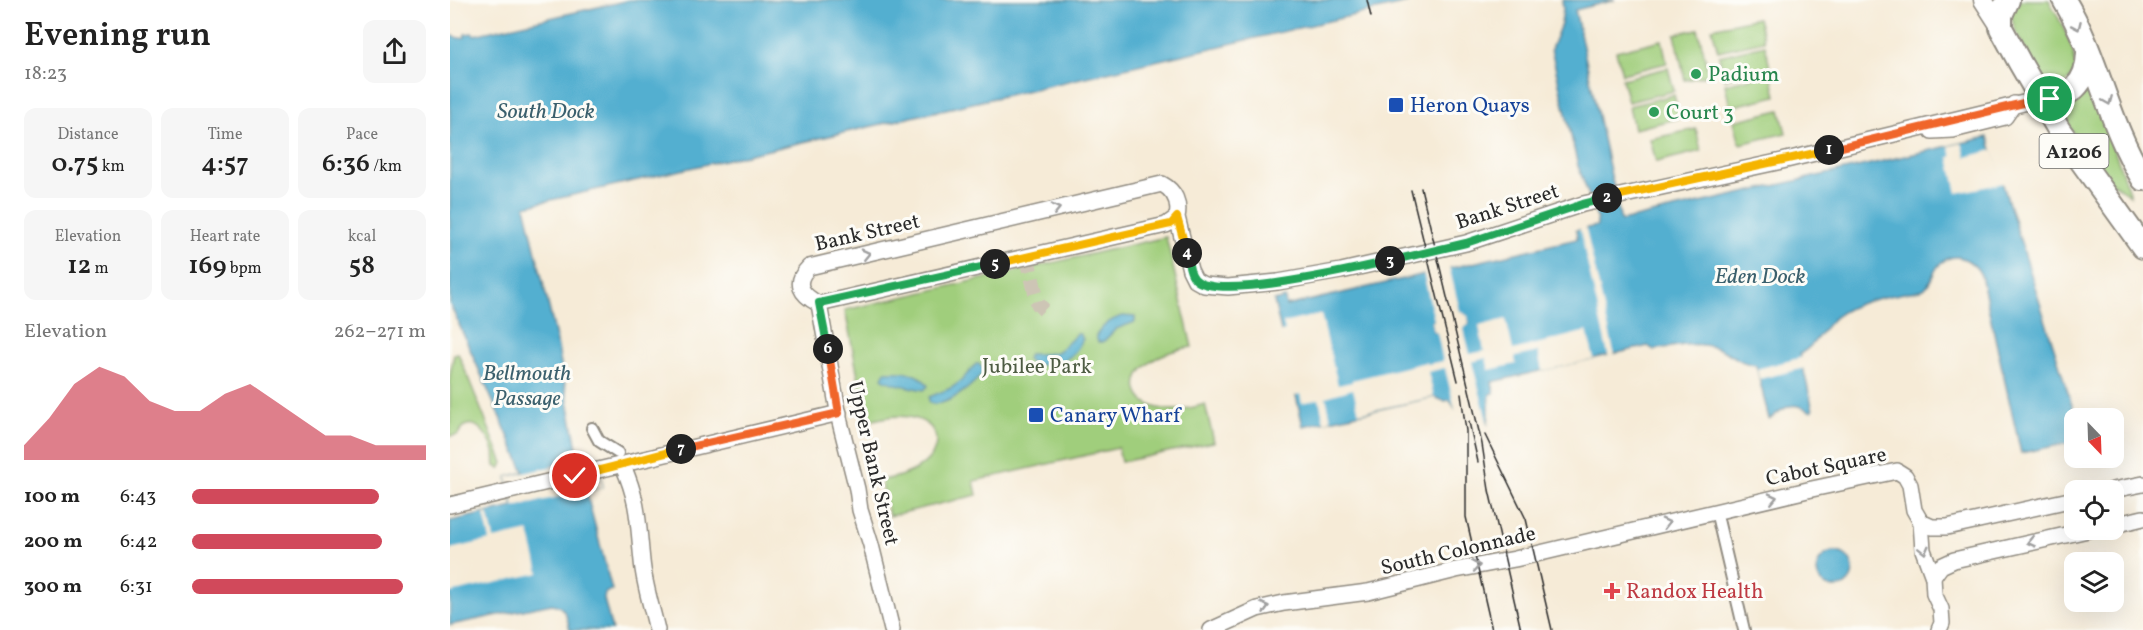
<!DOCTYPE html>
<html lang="en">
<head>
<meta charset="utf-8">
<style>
	:root { --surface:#fff; --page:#f6f6f6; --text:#222; --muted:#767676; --accent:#d1495b }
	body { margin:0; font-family:Vollkorn,serif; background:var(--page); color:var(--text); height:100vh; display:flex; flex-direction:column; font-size:22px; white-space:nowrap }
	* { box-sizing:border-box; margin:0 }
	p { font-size:20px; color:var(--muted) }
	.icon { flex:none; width:33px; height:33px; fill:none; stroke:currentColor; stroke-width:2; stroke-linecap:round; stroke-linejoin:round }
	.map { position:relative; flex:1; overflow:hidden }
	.drawer { display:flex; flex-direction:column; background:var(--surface); width:450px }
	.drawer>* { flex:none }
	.needle { width:39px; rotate:157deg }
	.controls { position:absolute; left:1614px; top:408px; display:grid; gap:12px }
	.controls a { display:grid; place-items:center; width:60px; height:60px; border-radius:12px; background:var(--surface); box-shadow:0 6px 24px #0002; font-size:30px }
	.pin { position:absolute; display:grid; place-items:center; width:51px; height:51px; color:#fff; margin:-26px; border:3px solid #fff; border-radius:50%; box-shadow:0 2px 6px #0007 }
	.km { position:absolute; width:30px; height:30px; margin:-15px; border-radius:50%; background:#222; color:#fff; font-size:16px; line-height:30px; text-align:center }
	.round { display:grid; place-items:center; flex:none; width:63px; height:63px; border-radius:12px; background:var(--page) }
	.overview { display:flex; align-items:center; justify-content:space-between; height:102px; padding:0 24px }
	h1 { font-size:33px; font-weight:600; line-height:45px }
	.metrics { display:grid; grid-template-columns:repeat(3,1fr); gap:9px; height:102px; padding:6px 24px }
	.metrics div { display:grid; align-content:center; border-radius:12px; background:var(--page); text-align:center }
	.metrics b { font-size:26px; font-weight:600 }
	.metrics small { font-size:16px; font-weight:400 }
	.metrics p { font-size:16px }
	.chart { height:168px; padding:12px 24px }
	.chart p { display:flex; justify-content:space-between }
	.chart svg { width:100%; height:108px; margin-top:6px; fill:var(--accent); opacity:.7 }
	ul { padding:0 24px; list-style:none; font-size:20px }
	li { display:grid; grid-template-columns:96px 72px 1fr; align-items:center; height:45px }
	li i { height:15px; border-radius:8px; background:var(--accent) }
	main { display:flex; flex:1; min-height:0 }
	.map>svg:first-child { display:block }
	.green { fill:#a0ce7c; stroke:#667c54; stroke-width:1.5 }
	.water { fill:#52afd0; stroke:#3e6d7e; stroke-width:1.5; fill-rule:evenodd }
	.pier { fill:#f6ebd7 }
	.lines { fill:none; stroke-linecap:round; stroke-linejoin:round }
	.minor-tunnel { stroke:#cdc5b5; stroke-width:15; stroke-dasharray:15 8; stroke-linecap:butt }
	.pedestrian-casing { stroke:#908b81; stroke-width:14 }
	.minor-casing { stroke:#908b81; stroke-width:18 }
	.tertiary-casing { stroke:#908b81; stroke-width:21 }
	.primary-casing { stroke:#908b81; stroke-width:26 }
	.pedestrian { stroke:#fff; stroke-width:10 }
	.minor { stroke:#fff; stroke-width:15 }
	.tertiary { stroke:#fff; stroke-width:18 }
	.primary { stroke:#fff; stroke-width:22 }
	.tram { stroke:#2b2b2b; stroke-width:1.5 }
	.oneway { stroke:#a0a0a0 }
	.split-1-casing { stroke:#fff; stroke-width:12 }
	.split-2-casing { stroke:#fff; stroke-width:12 }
	.split-3-casing { stroke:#fff; stroke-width:12 }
	.split-4-casing { stroke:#fff; stroke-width:12 }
	.split-5-casing { stroke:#fff; stroke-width:12 }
	.split-6-casing { stroke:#fff; stroke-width:12 }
	.split-7-casing { stroke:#fff; stroke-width:12 }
	.split-8-casing { stroke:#fff; stroke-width:12 }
	.split-1 { stroke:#f0652b; stroke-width:8 }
	.split-2 { stroke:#f5b400; stroke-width:8 }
	.split-3 { stroke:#22a559; stroke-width:8 }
	.split-4 { stroke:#22a559; stroke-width:8 }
	.split-5 { stroke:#f5b400; stroke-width:8 }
	.split-6 { stroke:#22a559; stroke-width:8 }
	.split-7 { stroke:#f0652b; stroke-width:8 }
	.split-8 { stroke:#f5b400; stroke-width:8 }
	.leisure-dot { fill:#2e9e5b; stroke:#fdfcf7; stroke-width:2 }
	.transit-dot { fill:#1a4fb4; stroke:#fdfcf7; stroke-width:2 }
	.health-dot { fill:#e0444e; stroke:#fdfcf7; stroke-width:2 }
	.labels { text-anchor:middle; stroke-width:6; stroke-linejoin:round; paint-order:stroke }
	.shield { fill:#fdfcf7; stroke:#6a6a68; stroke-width:1.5 }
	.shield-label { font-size:20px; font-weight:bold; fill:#2b2b2b }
	.leisure-label { font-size:21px; fill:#27864d; stroke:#fdfcf7; text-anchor:start }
	.transit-label { font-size:21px; fill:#164399; stroke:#fdfcf7; text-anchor:start }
	.street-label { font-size:21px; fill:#2b2b2b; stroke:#fdfcf7 }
	.park-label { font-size:21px; fill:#4e5c43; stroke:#fdfcf7 }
	.health-label { font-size:21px; fill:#be3a42; stroke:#fdfcf7; text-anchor:start }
	.water-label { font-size:22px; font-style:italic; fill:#3b606d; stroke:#fdfcf7 }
</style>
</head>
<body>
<main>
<section class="drawer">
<div class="overview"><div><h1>Evening run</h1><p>18:23</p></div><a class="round"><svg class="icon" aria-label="share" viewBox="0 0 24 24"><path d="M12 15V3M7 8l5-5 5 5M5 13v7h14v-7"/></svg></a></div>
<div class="metrics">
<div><p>Distance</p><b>0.75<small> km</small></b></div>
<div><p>Time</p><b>4:57</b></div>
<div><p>Pace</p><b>6:36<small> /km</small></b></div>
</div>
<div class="metrics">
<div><p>Elevation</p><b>12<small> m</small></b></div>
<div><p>Heart rate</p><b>169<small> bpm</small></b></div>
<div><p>kcal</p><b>58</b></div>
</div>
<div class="chart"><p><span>Elevation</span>262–271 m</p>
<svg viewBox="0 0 160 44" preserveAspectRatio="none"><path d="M0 44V38L10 27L20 13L30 6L40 10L50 20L60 24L70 24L80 17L90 13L100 20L110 27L120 34L130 34L140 38L150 38L160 38V44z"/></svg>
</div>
<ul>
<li><b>100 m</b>6:43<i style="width:80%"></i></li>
<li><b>200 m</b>6:42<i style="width:81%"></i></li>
<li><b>300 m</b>6:31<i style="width:90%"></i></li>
</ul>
</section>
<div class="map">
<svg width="1693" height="630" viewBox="0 0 1693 630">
	<rect width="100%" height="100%" fill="#fdfcf7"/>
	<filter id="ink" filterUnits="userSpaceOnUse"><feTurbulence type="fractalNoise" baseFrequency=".0167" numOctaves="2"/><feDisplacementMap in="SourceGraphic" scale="12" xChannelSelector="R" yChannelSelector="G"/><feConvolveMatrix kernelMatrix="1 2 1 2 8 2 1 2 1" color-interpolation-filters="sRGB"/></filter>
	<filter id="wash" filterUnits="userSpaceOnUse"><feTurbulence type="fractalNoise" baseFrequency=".008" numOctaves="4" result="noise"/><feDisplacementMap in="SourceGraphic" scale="24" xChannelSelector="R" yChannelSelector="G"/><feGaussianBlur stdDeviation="1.35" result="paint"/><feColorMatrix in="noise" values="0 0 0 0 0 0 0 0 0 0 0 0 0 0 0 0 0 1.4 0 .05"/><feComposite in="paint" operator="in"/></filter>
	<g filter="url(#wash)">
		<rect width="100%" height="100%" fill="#f6ebd7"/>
		<!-- green -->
		<g class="green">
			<path d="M1566,0H1599L1600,2C1609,21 1642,69 1614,84C1609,87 1601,87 1595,88L1565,30L1560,11Z"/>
			<polygon points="1308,18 1314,41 1268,51 1262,28"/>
			<polygon points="1248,29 1259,75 1235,80 1225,34"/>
			<polygon points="1212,40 1217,63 1172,74 1166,51"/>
			<polygon points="1315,45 1320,68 1274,79 1269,56"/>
			<polygon points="1218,68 1224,91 1178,102 1172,79"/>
			<polygon points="1321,73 1326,96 1280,107 1275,84"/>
			<polygon points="1639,78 1680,195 1662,183 1646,167 1606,107 1623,102"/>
			<polygon points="1224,95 1230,118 1184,129 1179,106"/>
			<polygon points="1330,110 1336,133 1290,144 1284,121"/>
			<polygon points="1246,129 1251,151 1206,162 1200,139"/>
			<path d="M716,237L742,347C658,359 675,430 755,404L764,442L671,462L668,448L524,481L527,495L439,516L431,480C513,469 499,396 417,422L395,310Z"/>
			<path d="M8,353L53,463L50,469L45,466C44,461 45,456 44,451C41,442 30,421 17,425C13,426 10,432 7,435L0,436V375L4,354Z"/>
		</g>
		<!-- water -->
		<g class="water">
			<path d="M179,0H957V3L75,206L106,337L129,459L146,456L153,487L136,491L162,590L155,593L154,599L162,630H120C117,618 116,606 102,604L0,625V521L63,507L57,477L74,472L0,304V35L9,38L15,37V34L23,33L24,35Z"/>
			<path d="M1112,0H1165L1125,10L1171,221L1538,137L1626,418L1624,442L1571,453L1531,275C1523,259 1504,250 1490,264C1482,272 1484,279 1474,289C1445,296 1410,298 1385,317C1372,328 1366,345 1350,354L1363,410L1360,411C1339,399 1335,409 1319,419L1306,365C1290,364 1282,353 1267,348C1246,341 1225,346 1204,350L1198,346L1042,382L1044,393L1040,394L1038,425L1018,430L1000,400L994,401L984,397L853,426L824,301L835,298L836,306L1127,239L1126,230L1147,226V218L1128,166L1101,49L1111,24L1113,9ZM1010,312L1017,316L1019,323C1010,333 995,336 983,331L982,323L986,317Z"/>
			<path d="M672,316L685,317V322L666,329L653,342H648L646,336C653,325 660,320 672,316Z"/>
			<path d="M627,334H630L633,339C630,345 627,350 622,355C611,364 588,370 577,359L579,354C612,354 605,354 627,334Z"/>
			<path d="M526,364H529L534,370C527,384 494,410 479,402V397L501,388L511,381Z"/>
			<path d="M435,372C449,371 471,372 478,386L474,390C464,388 438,384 432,378Z"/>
			<circle cx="1385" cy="570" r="18"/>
		</g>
		<!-- pier -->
		<g class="pier">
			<polygon points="1512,143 1516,157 1543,150 1554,183 1507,193 1499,157 1502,157 1499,146"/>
			<polygon points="1135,225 1165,357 1161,355 1159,359 1129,226"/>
			<polygon points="999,266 1010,311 1018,316 1019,323 1014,329 1020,354 1034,351 1029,326 1056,319 1063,350 1137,331 1144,359 1092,371 1088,352 1065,357 1066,364 1039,370 1036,358 1022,362 1039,428 1018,433 1015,431 1007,418 995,368 978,372 984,397 909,413 903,389 876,397 881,420 874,422 869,399 852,403 850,394 843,396 828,333 835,331 833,323 871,314 888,385 902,382 902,380 976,362 977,364 993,361 987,333 983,331 982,322 984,320 973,272"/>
			<polygon points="1353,357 1356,368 1309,379 1307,369"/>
			<polygon points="146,456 153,487 64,507 57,477"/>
			<polygon points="38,513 44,539 79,531 89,573 0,593 0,549 40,540 34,514"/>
		</g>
	</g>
	<g filter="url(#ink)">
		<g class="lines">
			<!-- minor-tunnel -->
			<polyline class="minor-tunnel" points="577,256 588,304 594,310"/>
			<defs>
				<g id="pedestrian">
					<polyline points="142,428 149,441 168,453"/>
					<polyline points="1266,511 1294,630"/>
				</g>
				<g id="minor">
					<polyline points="1482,131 1503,130 1555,117 1564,104"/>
					<path d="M727,217L716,225L369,304C351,295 343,283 359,267L712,184C725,191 730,203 727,217L740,270L745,280L754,285L778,287L828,282L891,271L1016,243L1133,204L1332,161L1590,99"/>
					<polyline points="369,304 390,422 407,489 410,510 421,545 442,630"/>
					<path d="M173,466C189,502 188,523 192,561C194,584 202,608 207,630"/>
					<polyline points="1663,490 1693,484"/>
					<polyline points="0,505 389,413"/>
					<polyline points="1624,512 1624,516"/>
					<polyline points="1471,522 1482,527 1497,527 1624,499"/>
					<polyline points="1664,525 1693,518"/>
					<polyline points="1483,577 1491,566 1504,560 1638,530"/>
					<polyline points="761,630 807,609 834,603 918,592 1006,570 1065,559 1362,489 1447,471 1455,476 1460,485 1464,510 1471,522 1473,550 1483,577 1484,594 1491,609 1492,623 1489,630"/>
				</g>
				<polyline id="tertiary" points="1533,0 1551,28"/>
				<g id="primary">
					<polyline points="1558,0 1551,15 1551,28 1570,63 1609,130 1693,247"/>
					<path d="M1614,0C1648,56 1658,124 1693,179"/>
					<path d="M1590,99C1620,99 1637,84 1638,53"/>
				</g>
			</defs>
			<!-- pedestrian casing -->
			<use href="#pedestrian" class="pedestrian-casing"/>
			<!-- minor casing -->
			<use href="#minor" class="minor-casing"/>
			<!-- tertiary casing -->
			<use href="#tertiary" class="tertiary-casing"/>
			<!-- primary casing -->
			<use href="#primary" class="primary-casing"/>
			<!-- pedestrian -->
			<use href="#pedestrian" class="pedestrian"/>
			<!-- minor -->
			<use href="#minor" class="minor"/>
			<!-- tertiary -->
			<use href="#tertiary" class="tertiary"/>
			<!-- primary -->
			<use href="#primary" class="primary"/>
			<!-- tram -->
			<g class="tram">
				<polyline points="917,0 921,17"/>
				<polyline points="971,188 1032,444 1039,490 1071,630"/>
				<polyline points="961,190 1008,381"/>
				<polyline points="1011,394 1016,431 1016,517 1042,630"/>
				<polyline points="1019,422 1028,462"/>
				<polyline points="1035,435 1076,519 1102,630"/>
			</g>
		</g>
		<!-- one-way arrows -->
		<defs><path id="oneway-chevron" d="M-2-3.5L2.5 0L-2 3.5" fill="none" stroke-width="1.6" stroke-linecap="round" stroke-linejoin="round" transform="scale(1.5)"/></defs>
		<g class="oneway">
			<use href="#oneway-chevron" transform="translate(1627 26) rotate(66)"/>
			<use href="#oneway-chevron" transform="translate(1658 101) rotate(68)"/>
			<use href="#oneway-chevron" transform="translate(606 209) rotate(-13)"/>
			<use href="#oneway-chevron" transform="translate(416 254) rotate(-13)"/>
			<use href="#oneway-chevron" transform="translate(1323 498) rotate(-13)"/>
			<use href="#oneway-chevron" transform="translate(1216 523) rotate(-14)"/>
			<use href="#oneway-chevron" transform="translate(1581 542) rotate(167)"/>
			<use href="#oneway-chevron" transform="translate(1474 550) rotate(76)"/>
			<use href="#oneway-chevron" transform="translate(1026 566) rotate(-10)"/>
			<use href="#oneway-chevron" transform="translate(815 607) rotate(-15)"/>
		</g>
	</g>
	<g class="lines" filter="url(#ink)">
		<defs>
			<polyline id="split-1" points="1379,150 1590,99 1600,99"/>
			<polyline id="split-2" points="1157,198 1379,150"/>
			<polyline id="split-3" points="940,261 1016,243 1133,204 1157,198"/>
			<path id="split-4" d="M737,253C738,261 739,273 745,279C766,302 908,268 940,261"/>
			<polyline id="split-5" points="545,264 716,225 721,224 727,217 737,253"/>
			<polyline id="split-6" points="378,349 369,303 545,264"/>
			<polyline id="split-7" points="231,449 389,413 378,349"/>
			<path id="split-8" d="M125,476C161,468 195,458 231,449"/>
		</defs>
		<!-- split-1 casing -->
		<use href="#split-1" class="split-1-casing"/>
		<!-- split-2 casing -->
		<use href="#split-2" class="split-2-casing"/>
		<!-- split-3 casing -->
		<use href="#split-3" class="split-3-casing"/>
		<!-- split-4 casing -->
		<use href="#split-4" class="split-4-casing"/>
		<!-- split-5 casing -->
		<use href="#split-5" class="split-5-casing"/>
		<!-- split-6 casing -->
		<use href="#split-6" class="split-6-casing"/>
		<!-- split-7 casing -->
		<use href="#split-7" class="split-7-casing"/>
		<!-- split-8 casing -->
		<use href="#split-8" class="split-8-casing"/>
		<!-- split-1 -->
		<use href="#split-1" class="split-1"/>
		<!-- split-2 -->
		<use href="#split-2" class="split-2"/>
		<!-- split-3 -->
		<use href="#split-3" class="split-3"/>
		<!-- split-4 -->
		<use href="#split-4" class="split-4"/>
		<!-- split-5 -->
		<use href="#split-5" class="split-5"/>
		<!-- split-6 -->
		<use href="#split-6" class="split-6"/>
		<!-- split-7 -->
		<use href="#split-7" class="split-7"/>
		<!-- split-8 -->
		<use href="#split-8" class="split-8"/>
	</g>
	<!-- markers -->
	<g class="leisure-dot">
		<circle cx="1246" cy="74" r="6"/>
		<circle cx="1204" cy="112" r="6"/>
	</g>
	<g class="transit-dot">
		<rect x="938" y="97" width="16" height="16" rx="3"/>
		<rect x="578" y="407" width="16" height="16" rx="3"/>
	</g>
	<path class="health-dot" d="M1159 582h6v6h6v6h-6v6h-6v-6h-6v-6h6z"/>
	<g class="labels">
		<!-- shield labels -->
		<rect class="shield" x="1589.5" y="134" width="69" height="34" rx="4.5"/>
		<g class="shield-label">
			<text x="1624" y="158">A1206</text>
		</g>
		<!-- leisure labels -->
		<g class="leisure-label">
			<text x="1258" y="81">Padium</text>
			<text x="1216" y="119">Court 3</text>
		</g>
		<!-- transit labels -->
		<g class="transit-label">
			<text x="960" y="112">Heron Quays</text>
			<text x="600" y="422">Canary Wharf</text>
		</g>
		<!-- street labels -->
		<g class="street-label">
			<text transform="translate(1057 206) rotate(-18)" y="7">Bank Street</text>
			<text transform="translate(417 232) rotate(-13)" y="7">Bank Street</text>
			<text transform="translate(424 463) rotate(77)" y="7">Upper Bank Street</text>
			<text transform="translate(1376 466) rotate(-12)" y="7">Cabot Square</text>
			<text transform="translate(1008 550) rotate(-13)" y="7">South Colonnade</text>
		</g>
		<!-- park labels -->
		<g class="park-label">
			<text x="587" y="373">Jubilee Park</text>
		</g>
		<!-- health labels -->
		<g class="health-label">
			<text x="1176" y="598">Randox Health</text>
		</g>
		<!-- water labels -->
		<g class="water-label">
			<text x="96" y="118">South Dock</text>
			<text x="1310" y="283">Eden Dock</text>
			<text x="77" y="380">Bellmouth<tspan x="77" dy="25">Passage</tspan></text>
		</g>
	</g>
</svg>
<div class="controls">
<a><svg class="needle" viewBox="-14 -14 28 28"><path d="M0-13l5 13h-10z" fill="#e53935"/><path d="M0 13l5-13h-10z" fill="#767676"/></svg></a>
<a><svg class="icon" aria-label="locate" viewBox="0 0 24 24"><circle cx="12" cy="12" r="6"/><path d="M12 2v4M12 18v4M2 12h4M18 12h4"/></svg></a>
<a><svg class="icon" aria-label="layers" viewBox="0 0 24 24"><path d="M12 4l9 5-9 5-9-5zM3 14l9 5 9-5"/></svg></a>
</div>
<div class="pin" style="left:1600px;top:99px;background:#1e9e55"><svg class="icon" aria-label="arrive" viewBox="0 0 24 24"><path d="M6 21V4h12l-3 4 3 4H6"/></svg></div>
<div class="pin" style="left:125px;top:476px;background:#d93025"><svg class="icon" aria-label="check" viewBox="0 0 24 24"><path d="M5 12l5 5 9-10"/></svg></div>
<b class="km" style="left:1379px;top:150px">1</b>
<b class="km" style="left:1157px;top:198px">2</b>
<b class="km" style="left:940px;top:261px">3</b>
<b class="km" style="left:737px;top:253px">4</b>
<b class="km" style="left:545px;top:264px">5</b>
<b class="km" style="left:378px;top:349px">6</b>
<b class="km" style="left:231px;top:449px">7</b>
</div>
</main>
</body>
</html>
